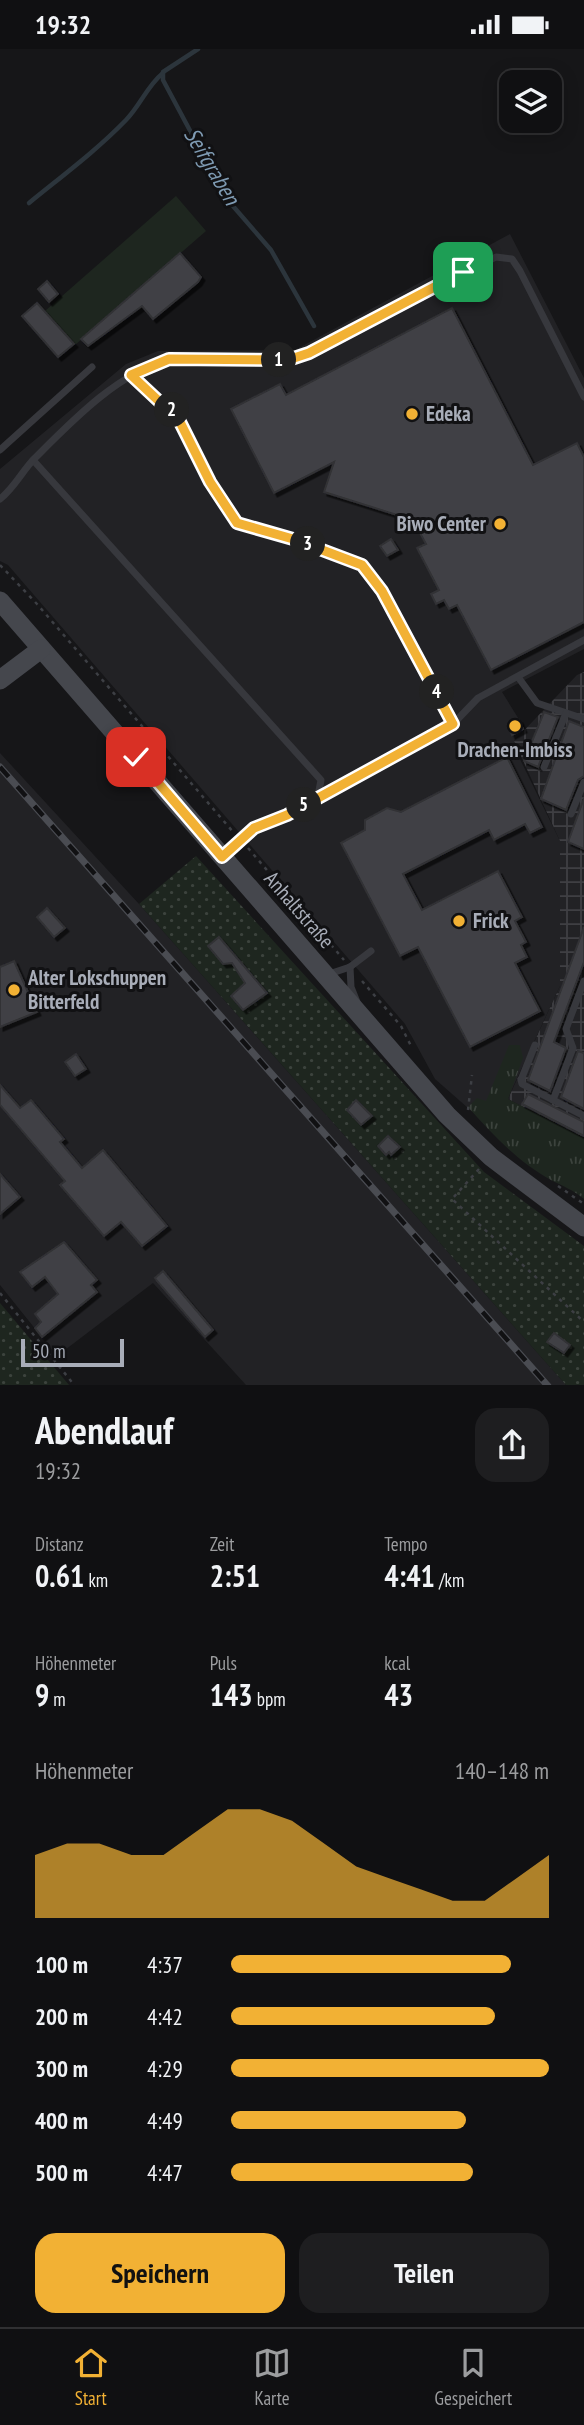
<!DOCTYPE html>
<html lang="de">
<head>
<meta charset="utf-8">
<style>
	:root { --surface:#101012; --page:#1e1e20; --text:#f1f3f6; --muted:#9c9d9f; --line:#303032; --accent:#f2b134 }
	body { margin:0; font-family:"PT Sans Narrow",sans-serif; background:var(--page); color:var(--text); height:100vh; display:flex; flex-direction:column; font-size:26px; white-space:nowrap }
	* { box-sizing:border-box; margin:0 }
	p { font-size:23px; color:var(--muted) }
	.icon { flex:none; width:38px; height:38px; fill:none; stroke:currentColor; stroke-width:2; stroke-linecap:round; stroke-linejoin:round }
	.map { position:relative; height:1336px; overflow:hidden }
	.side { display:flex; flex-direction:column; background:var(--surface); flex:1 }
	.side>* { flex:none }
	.tools { position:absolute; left:499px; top:21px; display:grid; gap:14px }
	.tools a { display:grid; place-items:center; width:63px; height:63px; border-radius:14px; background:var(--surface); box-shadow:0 4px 18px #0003,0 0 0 2px var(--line); font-size:35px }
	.scale { position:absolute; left:21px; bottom:18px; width:103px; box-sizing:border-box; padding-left:7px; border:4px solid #a8adb8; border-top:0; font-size:19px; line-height:24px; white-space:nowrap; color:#a8adb8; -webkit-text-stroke:5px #111113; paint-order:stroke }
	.pin { position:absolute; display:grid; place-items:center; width:60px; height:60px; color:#fff; margin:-30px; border-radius:14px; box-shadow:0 4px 10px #0006 }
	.km { position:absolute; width:35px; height:35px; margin:-18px; border-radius:50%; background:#222; color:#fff; font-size:19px; line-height:35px; text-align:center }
	.round { display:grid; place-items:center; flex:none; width:74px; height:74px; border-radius:21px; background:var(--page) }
	.headline { display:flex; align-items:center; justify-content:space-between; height:119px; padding:0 35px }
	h1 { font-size:38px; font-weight:600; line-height:52px }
	.metrics { display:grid; grid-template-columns:repeat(3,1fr); gap:10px; height:119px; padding:7px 35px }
	.metrics div { display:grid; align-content:center }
	.metrics b { font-size:30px; font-weight:600 }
	.metrics small { font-size:19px; font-weight:400 }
	.metrics p { font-size:19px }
	.chart { height:196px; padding:14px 35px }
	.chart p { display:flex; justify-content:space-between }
	.chart svg { width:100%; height:126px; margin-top:7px; fill:var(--accent); opacity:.7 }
	.primary-button { display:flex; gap:14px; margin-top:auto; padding:14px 35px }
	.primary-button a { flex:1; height:80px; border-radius:21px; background:var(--accent); color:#111; font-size:28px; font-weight:600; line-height:80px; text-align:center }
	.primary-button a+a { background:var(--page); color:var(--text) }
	ul { padding:0 35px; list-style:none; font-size:23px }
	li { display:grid; grid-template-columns:112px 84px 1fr; align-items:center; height:52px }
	li i { height:18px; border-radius:9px; background:var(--accent) }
	.status { display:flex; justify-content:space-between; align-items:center; height:49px; padding:0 35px; background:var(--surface); direction:ltr }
	.status svg { height:19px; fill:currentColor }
	.menu { display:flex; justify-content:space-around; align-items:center; height:98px; border-top:2px solid var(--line); background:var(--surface); font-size:19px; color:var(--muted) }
	.menu a { display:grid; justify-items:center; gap:4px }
	.menu .selected { color:var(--accent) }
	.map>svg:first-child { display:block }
	.built { fill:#222225 }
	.industrial { fill:url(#industrial-grid) }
	.grass { fill:url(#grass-tufts) }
	.garden { fill:url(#garden-dots) }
	.pitch { fill:#1e261f }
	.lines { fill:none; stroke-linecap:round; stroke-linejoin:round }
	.stream { stroke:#2c353c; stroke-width:4.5 }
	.building { fill:#404145; stroke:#303034; stroke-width:2; filter:url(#shadow) }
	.path { stroke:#3d3f44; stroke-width:2.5; stroke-dasharray:3.5 5; stroke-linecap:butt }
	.lane { stroke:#37383d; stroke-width:7 }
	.secondary { stroke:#45474d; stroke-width:19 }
	.rail-casing { stroke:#4a4c52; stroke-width:7 }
	.rail { stroke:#111113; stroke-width:4.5; stroke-dasharray:13; stroke-linecap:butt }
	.route-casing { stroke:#fff; stroke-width:14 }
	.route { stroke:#f2b134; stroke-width:9 }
	.poi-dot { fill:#f2b134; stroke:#111113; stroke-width:2.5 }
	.labels { text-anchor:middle; stroke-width:6; stroke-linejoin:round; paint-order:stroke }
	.poi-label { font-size:21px; font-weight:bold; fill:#a8adb8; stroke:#111113; text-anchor:start }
	.street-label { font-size:21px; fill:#a8adb8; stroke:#111113 }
	.water-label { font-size:23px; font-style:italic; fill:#7f9bb3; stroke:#111113 }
</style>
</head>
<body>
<div class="status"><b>19:32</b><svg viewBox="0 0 49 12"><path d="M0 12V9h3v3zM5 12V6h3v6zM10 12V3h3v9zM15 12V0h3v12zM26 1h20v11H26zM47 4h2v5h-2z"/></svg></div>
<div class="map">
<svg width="584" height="1337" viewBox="0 0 584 1337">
	<defs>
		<pattern id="industrial-grid" width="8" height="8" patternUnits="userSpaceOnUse" patternTransform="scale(1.75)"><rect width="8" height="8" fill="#222225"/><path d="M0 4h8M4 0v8" fill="none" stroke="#3f3f43"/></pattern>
		<pattern id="grass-tufts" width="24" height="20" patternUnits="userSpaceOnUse" patternTransform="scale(1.75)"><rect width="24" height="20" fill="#1e261f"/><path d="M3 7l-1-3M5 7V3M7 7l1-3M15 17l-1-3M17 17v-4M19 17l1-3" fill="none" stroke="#3c433d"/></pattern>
		<pattern id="garden-dots" width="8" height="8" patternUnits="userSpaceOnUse" patternTransform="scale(1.75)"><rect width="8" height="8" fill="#1e261f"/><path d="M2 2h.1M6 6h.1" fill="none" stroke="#3c433d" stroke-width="1.8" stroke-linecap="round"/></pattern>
		<filter id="shadow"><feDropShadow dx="3.5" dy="3.5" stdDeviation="0" flood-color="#0009"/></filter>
	</defs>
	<rect width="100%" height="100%" fill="#161618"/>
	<!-- built -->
	<g class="built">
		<polygon points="510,185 584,329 584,600 502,643 525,680 514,692 517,704 560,792 560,937 493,1081 435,1030 405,975 8,516 0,512 0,420 126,315 158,302 295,301"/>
		<polygon points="0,704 139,855 566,1336 246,1336 153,1234 57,1307 0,1236"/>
	</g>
	<!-- industrial -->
	<polygon class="industrial" points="584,623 584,1089 508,1050 560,937 560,792 514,692 577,626"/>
	<!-- grass -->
	<path class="grass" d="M509,996H520L523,1009L508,1050L584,1089V1150C573,1141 563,1137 551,1131C519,1114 491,1084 468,1058L477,1049L486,1052Z"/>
	<!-- garden -->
	<g class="garden">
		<polygon points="196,807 484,1123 584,1197 584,1336 566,1336 139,855"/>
		<polygon points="0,1254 69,1336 0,1336"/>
	</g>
	<!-- pitch -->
	<polygon class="pitch" points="176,147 206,182 75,296 45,262"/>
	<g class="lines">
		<!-- stream -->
		<g class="stream">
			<polyline points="198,0 163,23 163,31 226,149 271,201 314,277"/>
			<path d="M29,154C62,127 96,102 126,71C140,57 147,37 163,24"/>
		</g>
	</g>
	<!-- building -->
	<g class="building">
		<polygon points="180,204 201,228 198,233 153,270 142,257 88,297 81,290"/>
		<polygon points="47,232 58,245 49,253 38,240"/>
		<polygon points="37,254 74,295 58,308 22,267"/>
		<polygon points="452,259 533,416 577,394 584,408 584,573 491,621 457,556 449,560 444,551 436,555 431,545 439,541 417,499 426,495 413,471 324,443 334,413 274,444 231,360 280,335 286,346"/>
		<polygon points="391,490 398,501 387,507 380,497"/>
		<polygon points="544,663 558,668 538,718 524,712"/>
		<polygon points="519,671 523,680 512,686 508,676"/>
		<polygon points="569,672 584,678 584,727 578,731 566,761 541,750"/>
		<polygon points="507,708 542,778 530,784 525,775 494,791 489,781 403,825 422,861 498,822 522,868 515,872 526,893 521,896 527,908 515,914 540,962 470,998 418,898 400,907 341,794 365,781 365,771 387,759 401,763"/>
		<polygon points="584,749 584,800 568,793"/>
		<polygon points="47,859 65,879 54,888 37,868"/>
		<polygon points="584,878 584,913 554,993 566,999 550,1042 528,1031"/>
		<polygon points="219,888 267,944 243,961 231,947 245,934 232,914 223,915 208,897"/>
		<polygon points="14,912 37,963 0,978 0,918"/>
		<polygon points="578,1002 584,1004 584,1060 561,1048"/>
		<polygon points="76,1005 86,1020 75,1027 65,1013"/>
		<polygon points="0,1036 20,1059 31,1051 64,1090 60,1093 82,1119 103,1101 167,1177 142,1197 121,1173 104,1187 60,1136 65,1132 0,1056"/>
		<polygon points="528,1045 584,1073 584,1087 522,1055"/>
		<polygon points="356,1051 372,1067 361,1076 347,1061"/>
		<polygon points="388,1087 400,1098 391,1106 389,1103 386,1106 378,1097"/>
		<polygon points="0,1125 20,1148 0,1165"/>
		<polygon points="64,1193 97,1231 91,1236 97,1243 42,1288 35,1279 41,1273 35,1265 58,1245 45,1228 32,1238 20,1223"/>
		<polygon points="163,1222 213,1281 205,1288 157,1232 155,1229"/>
		<polygon points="554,1284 570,1296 564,1304 547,1293"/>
	</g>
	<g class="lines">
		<!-- path -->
		<g class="path">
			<polyline points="0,516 37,555 234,784"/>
			<polyline points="248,799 344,911"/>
			<polyline points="362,932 401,977 412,999"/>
			<polyline points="468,1061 472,1026"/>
			<polyline points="479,1120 452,1150 584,1273"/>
			<polyline points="558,1137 584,1155"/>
			<polyline points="0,1244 75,1337"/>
		</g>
		<!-- lane -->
		<g class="lane">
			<polyline points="131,326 179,371 210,433 237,474 293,490 361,516 382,542 453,675"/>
			<polyline points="0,401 92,318"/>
			<polyline points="33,411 321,731 318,747"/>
			<path d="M0,450C15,438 22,422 35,409C73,371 117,325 169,310L288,311L309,304L496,208L512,210L520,222L584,348"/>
			<polyline points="518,628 537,654 584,670"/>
			<polyline points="544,718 566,664"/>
			<polyline points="571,765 584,733"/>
			<polyline points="222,807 254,779 287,766 453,675 478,649 584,591"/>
			<polyline points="350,918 351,938 357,953"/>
			<polyline points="326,926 350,918 371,902"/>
			<polyline points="535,996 521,1031 522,1035 584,1067"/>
			<polyline points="553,1051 573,999 566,980 584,932"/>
		</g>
		<!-- secondary -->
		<g class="secondary">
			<polyline points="0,552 447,1066 491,1108 584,1178"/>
			<polyline points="0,631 41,600"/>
		</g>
		<defs>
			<polyline id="rail" points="0,718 548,1337"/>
		</defs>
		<!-- rail casing -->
		<use href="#rail" class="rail-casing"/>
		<!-- rail -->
		<use href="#rail" class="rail"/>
	</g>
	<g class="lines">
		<defs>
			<polyline id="route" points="136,708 222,808 254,779 287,766 453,675 382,542 362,516 293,490 237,474 210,433 179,371 131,326 169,310 288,311 309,304 463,223"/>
		</defs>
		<!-- route casing -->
		<use href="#route" class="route-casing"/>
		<!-- route -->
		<use href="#route" class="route"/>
	</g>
	<!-- markers -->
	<g class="poi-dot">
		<circle cx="412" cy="365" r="7"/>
		<circle cx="500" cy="475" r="7"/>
		<circle cx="515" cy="677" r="7"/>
		<circle cx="459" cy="872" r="7"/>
		<circle cx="14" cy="941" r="7"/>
	</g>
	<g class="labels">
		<!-- poi labels -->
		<g class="poi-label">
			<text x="426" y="372">Edeka</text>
			<text x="486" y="482" text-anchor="end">Biwo Center</text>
			<text x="515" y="708" text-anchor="middle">Drachen-Imbiss</text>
			<text x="473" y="879">Frick</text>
			<text x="28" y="936">Alter Lokschuppen<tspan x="28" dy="24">Bitterfeld</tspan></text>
		</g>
		<!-- street labels -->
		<g class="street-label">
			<text transform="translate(299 861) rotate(49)" y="7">Anhaltstraße</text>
		</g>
		<!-- water labels -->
		<g class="water-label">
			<text transform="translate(212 117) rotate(59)" y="8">Seifgraben</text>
		</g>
	</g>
</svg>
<div class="tools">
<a><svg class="icon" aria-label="layers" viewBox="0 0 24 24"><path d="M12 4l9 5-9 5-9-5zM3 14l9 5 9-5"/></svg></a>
</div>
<div class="scale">50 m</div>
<div class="pin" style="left:463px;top:223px;background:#1e9e55"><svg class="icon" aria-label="arrive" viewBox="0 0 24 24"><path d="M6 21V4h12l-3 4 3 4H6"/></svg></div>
<div class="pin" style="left:136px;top:708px;background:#d93025"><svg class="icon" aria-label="check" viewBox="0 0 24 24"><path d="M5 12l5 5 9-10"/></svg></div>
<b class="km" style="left:279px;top:311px">1</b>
<b class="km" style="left:172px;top:361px">2</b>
<b class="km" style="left:308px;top:495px">3</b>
<b class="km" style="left:437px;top:643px">4</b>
<b class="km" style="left:304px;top:756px">5</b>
</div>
<section class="side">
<div class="headline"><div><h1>Abendlauf</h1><p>19:32</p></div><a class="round"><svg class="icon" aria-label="share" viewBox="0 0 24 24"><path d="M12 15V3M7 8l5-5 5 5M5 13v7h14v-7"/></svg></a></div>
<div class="metrics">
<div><p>Distanz</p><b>0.61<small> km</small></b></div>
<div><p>Zeit</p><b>2:51</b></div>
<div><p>Tempo</p><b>4:41<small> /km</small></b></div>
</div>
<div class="metrics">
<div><p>Höhenmeter</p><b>9<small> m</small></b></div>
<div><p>Puls</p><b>143<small> bpm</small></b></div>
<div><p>kcal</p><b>43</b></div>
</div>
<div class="chart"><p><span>Höhenmeter</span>140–148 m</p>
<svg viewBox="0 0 160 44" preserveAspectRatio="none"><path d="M0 44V22L10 18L20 18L30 22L40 22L50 14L60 6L70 6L80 10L90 18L100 26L110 30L120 34L130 38L140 38L150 30L160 22V44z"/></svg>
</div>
<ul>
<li><b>100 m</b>4:37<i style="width:88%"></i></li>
<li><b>200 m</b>4:42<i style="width:83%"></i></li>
<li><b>300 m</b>4:29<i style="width:100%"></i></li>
<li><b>400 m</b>4:49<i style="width:74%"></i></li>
<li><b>500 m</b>4:47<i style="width:76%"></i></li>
</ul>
<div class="primary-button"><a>Speichern</a><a>Teilen</a></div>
</section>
<nav class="menu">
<a class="selected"><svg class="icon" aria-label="home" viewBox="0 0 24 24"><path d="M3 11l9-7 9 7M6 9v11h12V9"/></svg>Start</a>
<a><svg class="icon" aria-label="map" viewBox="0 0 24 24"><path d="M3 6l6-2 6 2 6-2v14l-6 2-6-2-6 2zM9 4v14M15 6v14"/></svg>Karte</a>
<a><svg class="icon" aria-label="saved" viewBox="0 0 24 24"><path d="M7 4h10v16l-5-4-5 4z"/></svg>Gespeichert</a>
</nav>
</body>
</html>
